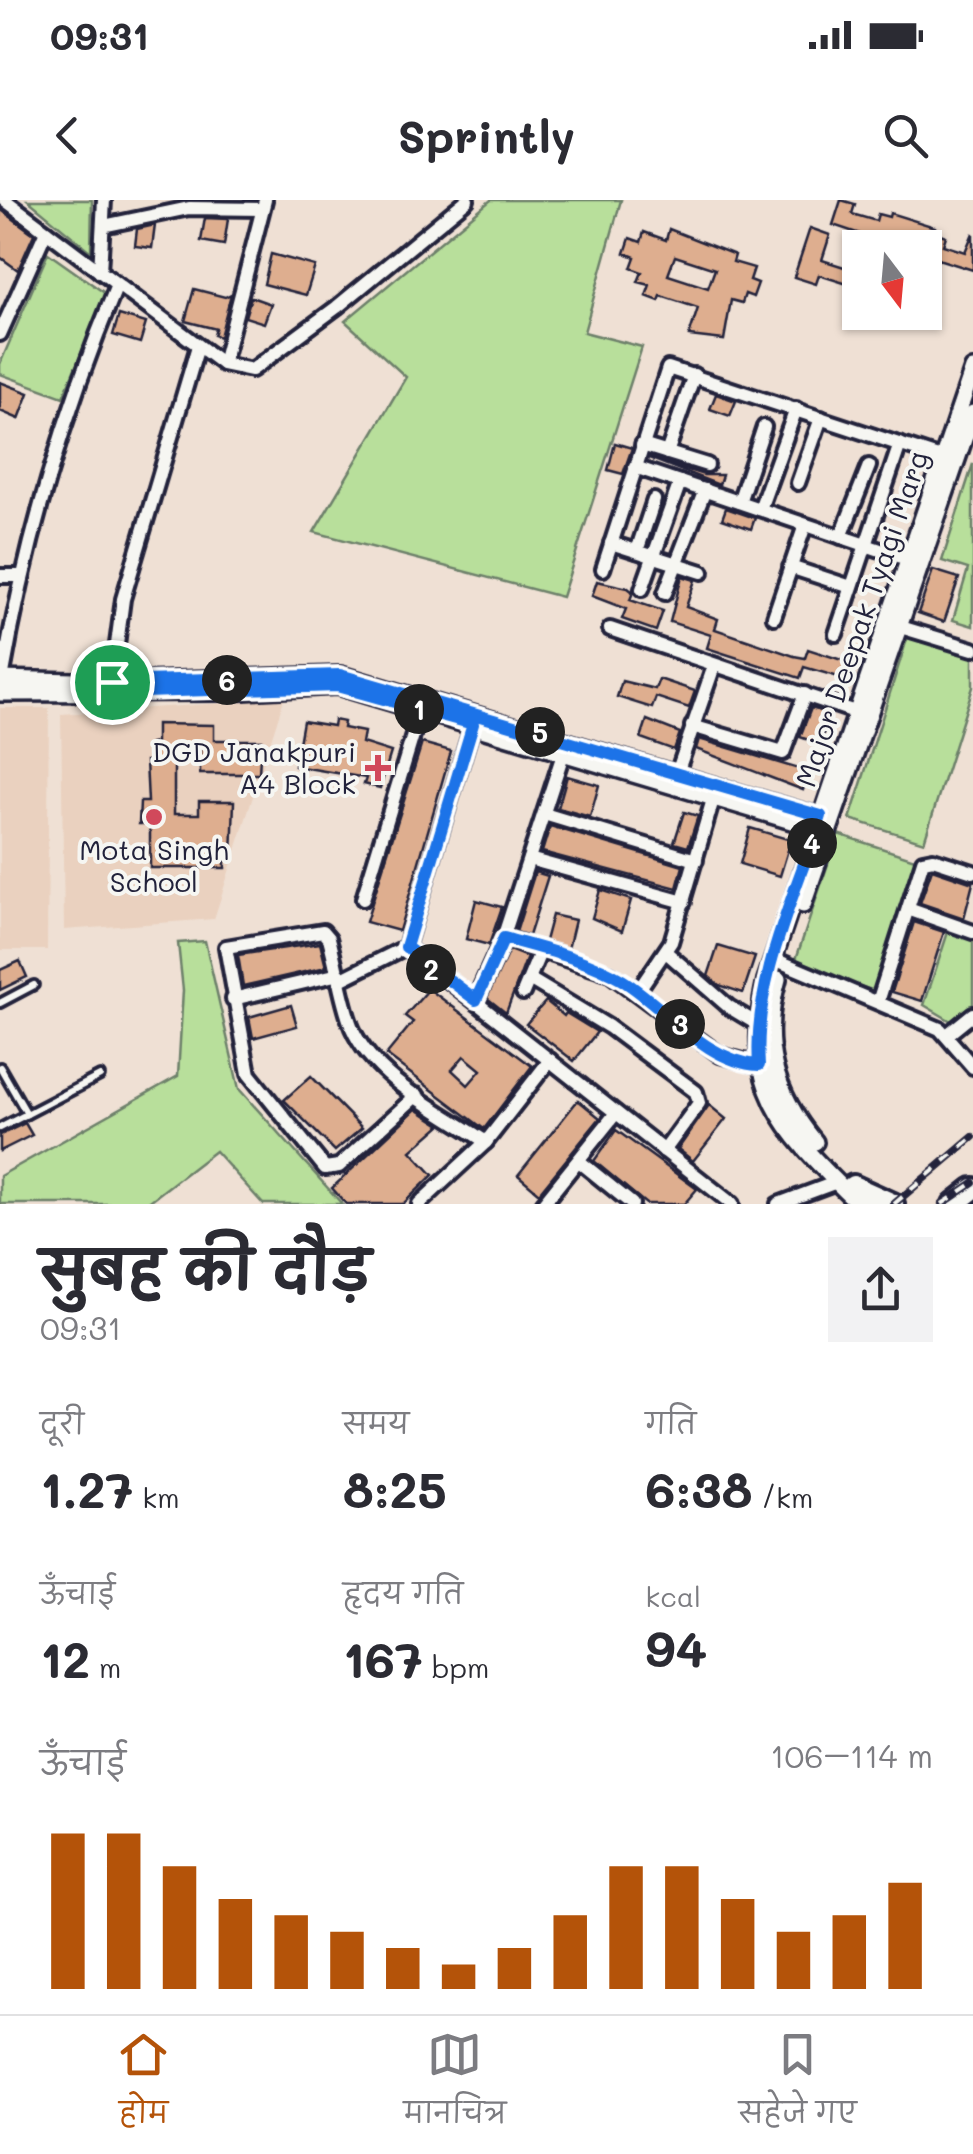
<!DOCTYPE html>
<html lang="hi">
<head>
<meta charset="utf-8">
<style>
	:root { --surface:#fff; --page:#f2f2f3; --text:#2b2b33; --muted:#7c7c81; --line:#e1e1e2; --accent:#b45309 }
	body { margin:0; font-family:Mali,"Playpen Sans Deva",sans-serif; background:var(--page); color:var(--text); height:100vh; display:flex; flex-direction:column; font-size:38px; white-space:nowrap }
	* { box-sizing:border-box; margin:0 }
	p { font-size:32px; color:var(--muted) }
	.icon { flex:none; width:55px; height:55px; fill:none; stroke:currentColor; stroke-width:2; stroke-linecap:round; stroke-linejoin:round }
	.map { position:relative; height:1004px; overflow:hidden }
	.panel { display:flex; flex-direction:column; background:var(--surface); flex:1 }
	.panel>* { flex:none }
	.needle { width:65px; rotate:164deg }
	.controls { position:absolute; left:842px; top:30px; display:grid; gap:20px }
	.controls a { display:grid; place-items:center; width:100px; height:100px; border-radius:0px; background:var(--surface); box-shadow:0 2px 8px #0004; font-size:50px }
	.pin { position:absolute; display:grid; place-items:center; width:85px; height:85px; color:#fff; margin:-42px; border:5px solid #fff; border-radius:50%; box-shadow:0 2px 10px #0007 }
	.km { position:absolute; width:50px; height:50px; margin:-25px; border-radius:50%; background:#222; color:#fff; font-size:28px; line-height:50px; text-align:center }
	.round { display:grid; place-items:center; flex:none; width:105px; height:105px; border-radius:0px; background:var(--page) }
	.summary { display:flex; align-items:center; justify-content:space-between; height:170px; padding:0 40px }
	h1 { font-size:55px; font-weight:700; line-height:75px }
	.figures { display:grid; grid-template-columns:repeat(3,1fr); gap:15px; height:170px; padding:10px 40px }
	.figures div { display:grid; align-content:center }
	.figures b { font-size:50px; font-weight:700 }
	.figures small { font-size:28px; font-weight:400 }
	.figures p { font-size:28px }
	.chart { height:280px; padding:20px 40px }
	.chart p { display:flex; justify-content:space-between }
	.chart svg { width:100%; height:180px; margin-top:10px; stroke:var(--accent); stroke-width:6 }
	.status { display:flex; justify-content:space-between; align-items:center; height:70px; padding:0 50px; background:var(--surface); direction:ltr }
	.status svg { height:28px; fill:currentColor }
	header { display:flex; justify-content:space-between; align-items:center; height:130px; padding:0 40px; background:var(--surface); font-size:45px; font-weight:700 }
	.menu { display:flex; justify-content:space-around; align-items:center; height:140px; border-top:2px solid var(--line); background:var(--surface); font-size:28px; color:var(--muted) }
	.menu a { display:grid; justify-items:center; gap:5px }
	.menu .current { color:var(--accent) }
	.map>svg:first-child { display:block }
	.built { fill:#ead1bf }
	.green { fill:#b8df9b; stroke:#6d806b; stroke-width:2.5 }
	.building { fill:#deae8f; stroke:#22223b; stroke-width:2.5; fill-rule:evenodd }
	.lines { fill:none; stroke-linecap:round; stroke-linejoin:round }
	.service-casing { stroke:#22223b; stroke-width:14 }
	.minor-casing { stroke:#22223b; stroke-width:20 }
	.tertiary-casing { stroke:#22223b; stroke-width:22 }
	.primary-casing { stroke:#22223b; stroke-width:28 }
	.service { stroke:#f6f6f2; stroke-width:6 }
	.minor { stroke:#f6f6f2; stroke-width:12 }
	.tertiary { stroke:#f6f6f2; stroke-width:15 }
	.primary { stroke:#f6f6f2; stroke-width:20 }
	.rail-casing { stroke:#22223b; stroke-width:8 }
	.rail { stroke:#f6f6f2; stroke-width:4; stroke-dasharray:11; stroke-linecap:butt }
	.route-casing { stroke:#fff; stroke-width:20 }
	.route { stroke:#1a73e8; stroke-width:12 }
	.poi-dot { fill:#d1495b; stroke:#f6f6f2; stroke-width:4 }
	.labels { text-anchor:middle; stroke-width:8; stroke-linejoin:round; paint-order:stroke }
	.street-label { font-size:28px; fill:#22223b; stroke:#f6f6f2 }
	.poi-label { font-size:28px; fill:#22223b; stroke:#f6f6f2; text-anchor:end }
</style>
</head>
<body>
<div class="status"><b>09:31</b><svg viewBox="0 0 49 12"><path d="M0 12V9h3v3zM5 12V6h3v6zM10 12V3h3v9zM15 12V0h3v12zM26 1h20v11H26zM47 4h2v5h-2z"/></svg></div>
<header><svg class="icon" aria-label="back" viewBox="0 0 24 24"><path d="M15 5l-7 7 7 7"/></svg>Sprintly<svg class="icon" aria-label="search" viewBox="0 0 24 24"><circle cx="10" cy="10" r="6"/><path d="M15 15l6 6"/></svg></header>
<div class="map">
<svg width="973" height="1004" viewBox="0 0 973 1004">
	<rect width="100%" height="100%" fill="#efe0d4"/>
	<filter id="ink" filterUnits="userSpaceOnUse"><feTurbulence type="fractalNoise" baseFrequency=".01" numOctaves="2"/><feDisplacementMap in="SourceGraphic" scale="20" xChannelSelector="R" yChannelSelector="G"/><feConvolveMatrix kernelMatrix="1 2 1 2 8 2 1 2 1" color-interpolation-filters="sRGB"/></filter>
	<g filter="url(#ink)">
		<!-- built -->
		<g class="built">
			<polygon points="284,499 214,719 64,730 61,514"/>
			<polygon points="0,508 49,508 47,750 0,750"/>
		</g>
		<!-- green -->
		<g class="green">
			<polygon points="28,0 92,0 91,52"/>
			<polygon points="491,0 621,0 584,132 642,147 562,397 314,332 406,177 345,121"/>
			<polygon points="48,53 106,94 63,197 0,174 0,164"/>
			<polygon points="973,264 973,426 953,420 968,369 942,361"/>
			<polygon points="908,436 973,456 973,487 924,642 850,619"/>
			<polygon points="838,634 921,661 878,792 794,765"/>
			<polygon points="949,729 973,739 973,808 956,824 924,805"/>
			<polygon points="205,741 239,889 342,1004 263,1004 215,951 146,1004 0,1004 0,976 178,876 183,790 178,743"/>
		</g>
		<!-- building -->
		<g class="building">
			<polygon points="841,0 855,4 852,14 876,21 878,14 889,17 890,13 935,27 934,32 946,36 943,45 965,52 973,33 973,70 938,59 925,92 925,48 914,48 915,42 899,37 896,44 886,41 884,48 869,48 872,38 833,25"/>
			<polygon points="0,9 34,34 18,70 0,57"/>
			<polygon points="205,18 228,19 224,45 201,41"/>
			<polygon points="155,25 152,48 135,46 137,29"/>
			<polygon points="810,28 830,35 822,60 860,72 860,88 819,75 816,84 794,77"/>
			<path d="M669,29L735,55L733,62L754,68L750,80L758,83L753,97L745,94L742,103L731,100L724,140L689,136L698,108L661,96L659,101L646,96L650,85L638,82L642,72L631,68L635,57L625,53L630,38L641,42L644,32L666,40ZM675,56L715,69L708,88L668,75Z"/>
			<polygon points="271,54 315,66 306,95 264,84"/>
			<polygon points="194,89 225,97 231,94 220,137 214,135 216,129 185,121"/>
			<polygon points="251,97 271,104 264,123 245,117"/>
			<polygon points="119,115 146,123 140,143 113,135"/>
			<polygon points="0,182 29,193 19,219 0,211"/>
			<polygon points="716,194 736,201 730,216 710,209"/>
			<polygon points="615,243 632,248 623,274 608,270"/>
			<polygon points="649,258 704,275 722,275 719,285"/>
			<polygon points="726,308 755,318 751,329 722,319"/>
			<polygon points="933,370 959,378 944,422 918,413"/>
			<polygon points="682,376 695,380 686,407 718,419 715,429 794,456 805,458 808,449 848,462 842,478 804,467 800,478 707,448 711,435 670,422"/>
			<polygon points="597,381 628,388 633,392 630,400 663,411 656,431 622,419 626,409 592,396"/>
			<polygon points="659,479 695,491 689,508 656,497 652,508 617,497 622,481 655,489"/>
			<polygon points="811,508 831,514 820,544 800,537"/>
			<polygon points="334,520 344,522 343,528 364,532 362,543 391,552 380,588 364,584 366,578 295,566 303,521 333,526"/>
			<polygon points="647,520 680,533 674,550 641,538"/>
			<polygon points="156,524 214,525 214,540 261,540 259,574 200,574 200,546 174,545 174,614 199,614 199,601 234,601 232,657 225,657 225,668 150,668 150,624 139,624 140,602 148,602 146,561 150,561 150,544 156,543"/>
			<polygon points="699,539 809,572 803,590 696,549"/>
			<polygon points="422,543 451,551 399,731 366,722"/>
			<polygon points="567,576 599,585 590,617 558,608"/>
			<polygon points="684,612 698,616 688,647 674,643"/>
			<polygon points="550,626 683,666 677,688 542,652"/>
			<polygon points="750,628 791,640 780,676 740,664"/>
			<polygon points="932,669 973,683 964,718 920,703"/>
			<polygon points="535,672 548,676 529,736 516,732"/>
			<polygon points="600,690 631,700 622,731 592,718"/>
			<polygon points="476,700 502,707 489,745 466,739"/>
			<polygon points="552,715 575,720 568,749 545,741"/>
			<polygon points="914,722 944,732 922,801 892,792"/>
			<polygon points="320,743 326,767 243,786 238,755"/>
			<polygon points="718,746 755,757 743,793 719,785 708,776"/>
			<polygon points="509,750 527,757 506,813 487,798"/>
			<polygon points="20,761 27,777 0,790 0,770"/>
			<path d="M429,789L532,866L484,929L386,855L413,822L405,816ZM464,856L481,870L468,885L452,870Z"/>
			<polygon points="546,801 564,816 566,813 597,832 574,861 526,824"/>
			<polygon points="291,805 297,826 253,838 249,817"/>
			<polygon points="311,876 362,928 335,951 284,900"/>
			<polygon points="578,900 600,918 539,993 518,975"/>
			<polygon points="709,905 726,919 693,961 678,949"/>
			<polygon points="416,909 441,925 411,951 433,975 403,1004 346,1004 332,988"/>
			<polygon points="25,923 32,935 0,951 0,935"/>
			<polygon points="616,930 697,989 684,1004 646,1004 594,961"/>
		</g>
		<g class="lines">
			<defs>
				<g id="service">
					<polyline points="0,803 34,785"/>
					<polyline points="0,867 27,914"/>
					<polyline points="0,928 100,876"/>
				</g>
				<g id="minor">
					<polyline points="5,0 223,164 252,170 337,107 467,0"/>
					<polyline points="103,26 189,8 262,9"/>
					<polyline points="100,72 104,0"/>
					<polyline points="0,134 46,31"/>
					<polyline points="223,164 265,0"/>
					<polyline points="642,245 707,265"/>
					<polyline points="667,253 694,175"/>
					<polyline points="635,267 907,359"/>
					<polyline points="798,283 821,218"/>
					<polyline points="739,302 764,227"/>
					<polyline points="760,309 796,209"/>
					<polyline points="841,337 869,266"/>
					<polyline points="611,343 702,372"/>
					<polyline points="637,351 654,300"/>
					<polyline points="790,367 851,387"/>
					<polyline points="603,369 668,168 944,259"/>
					<polyline points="0,376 20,376"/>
					<polyline points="642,389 680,282"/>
					<polyline points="665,393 705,290"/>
					<polyline points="774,417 805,325"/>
					<polyline points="894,425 973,449"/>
					<polyline points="610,429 855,512"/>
					<polyline points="836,434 900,244"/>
					<path d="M2,479C26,340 63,215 117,85"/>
					<polyline points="111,490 123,399 198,146"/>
					<polyline points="692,526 783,553 805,494"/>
					<polyline points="677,573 714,466"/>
					<polyline points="544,614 696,660"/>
					<polyline points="529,659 684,702"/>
					<polyline points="363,699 421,509"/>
					<polyline points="908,709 973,732"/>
					<polyline points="503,738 610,774 720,855 759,865"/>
					<polyline points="406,747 732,1004"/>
					<polyline points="666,752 729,807 759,825"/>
					<polyline points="774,759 940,829 973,867"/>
					<polyline points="340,780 406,747 473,524"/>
					<polyline points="531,780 609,827 696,892 699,903 664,951"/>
					<polyline points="638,791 671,742 714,596"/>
					<polyline points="523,793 541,750"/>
					<polyline points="233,799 339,774"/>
					<polyline points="475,800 503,738 565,548"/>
					<polyline points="878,802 923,661 933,659 973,672"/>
					<polyline points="947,835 973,814"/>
					<path d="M417,895L339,966L325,968L249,874L226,747L323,731L329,738C337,767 341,801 352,828C374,879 442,912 486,942"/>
					<polyline points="579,961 632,1004"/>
					<polyline points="419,1004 486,942 550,860"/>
					<polyline points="543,1004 616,913"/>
					<polyline points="778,1004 837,982"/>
				</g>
				<g id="tertiary">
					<polyline points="0,479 111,482 341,475 830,620"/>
					<polyline points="0,493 226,492 337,486 825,631"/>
					<polyline points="803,705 973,213"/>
					<path d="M778,779C760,843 774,892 815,942"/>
					<path d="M859,1004C784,930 741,892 766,780L973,169"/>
				</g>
				<g id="primary">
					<polyline points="853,986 893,1004"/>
					<polyline points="954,1004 973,989"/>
				</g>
			</defs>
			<!-- service casing -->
			<use href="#service" class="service-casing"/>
			<!-- minor casing -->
			<use href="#minor" class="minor-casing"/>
			<!-- tertiary casing -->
			<use href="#tertiary" class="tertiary-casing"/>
			<!-- primary casing -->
			<use href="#primary" class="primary-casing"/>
			<!-- service -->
			<use href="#service" class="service"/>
			<!-- minor -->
			<use href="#minor" class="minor"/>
			<!-- tertiary -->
			<use href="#tertiary" class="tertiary"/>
			<!-- primary -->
			<use href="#primary" class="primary"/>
			<defs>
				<g id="rail">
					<polyline points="894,1004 973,937"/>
					<polyline points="942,1004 973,983"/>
				</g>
			</defs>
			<!-- rail casing -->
			<use href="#rail" class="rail-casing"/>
			<!-- rail -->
			<use href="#rail" class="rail"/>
		</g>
	</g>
	<g class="lines" filter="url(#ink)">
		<defs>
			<path id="route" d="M340,475L821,616C795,695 753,781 759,865C705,862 666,807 622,780C587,759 542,749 504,738L476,800L406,747L473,524L337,486L111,493L112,482Z"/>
		</defs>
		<!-- route casing -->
		<use href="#route" class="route-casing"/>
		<!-- route -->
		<use href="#route" class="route"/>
	</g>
	<!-- markers -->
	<g class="poi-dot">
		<path d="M373 553h10v10h10v10h-10v10h-10v-10h-10v-10h10z"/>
		<circle cx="154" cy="617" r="10"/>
	</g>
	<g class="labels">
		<!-- street labels -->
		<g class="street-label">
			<text transform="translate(862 419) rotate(-71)" y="10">Major Deepak Tyagi Marg</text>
		</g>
		<!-- poi labels -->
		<g class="poi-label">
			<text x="356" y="562">DGD Janakpuri<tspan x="356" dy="32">A4 Block</tspan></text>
			<text x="154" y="660" text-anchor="middle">Mota Singh<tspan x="154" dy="32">School</tspan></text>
		</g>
	</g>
</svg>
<div class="controls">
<a><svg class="needle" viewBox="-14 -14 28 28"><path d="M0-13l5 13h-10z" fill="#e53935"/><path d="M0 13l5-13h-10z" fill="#7c7c81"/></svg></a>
</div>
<div class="pin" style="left:112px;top:482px;background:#1e9e55"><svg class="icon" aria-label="arrive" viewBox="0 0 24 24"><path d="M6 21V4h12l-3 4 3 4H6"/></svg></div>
<b class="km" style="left:419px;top:509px">1</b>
<b class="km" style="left:431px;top:769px">2</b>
<b class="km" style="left:680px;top:824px">3</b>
<b class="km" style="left:812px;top:643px">4</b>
<b class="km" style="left:540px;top:532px">5</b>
<b class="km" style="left:227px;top:480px">6</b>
</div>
<section class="panel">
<div class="summary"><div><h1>सुबह की दौड़</h1><p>09:31</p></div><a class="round"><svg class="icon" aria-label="share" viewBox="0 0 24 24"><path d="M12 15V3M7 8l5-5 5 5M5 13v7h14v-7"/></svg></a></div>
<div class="figures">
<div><p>दूरी</p><b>1.27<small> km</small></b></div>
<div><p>समय</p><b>8:25</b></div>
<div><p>गति</p><b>6:38<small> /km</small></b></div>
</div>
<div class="figures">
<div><p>ऊँचाई</p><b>12<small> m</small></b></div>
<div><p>हृदय गति</p><b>167<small> bpm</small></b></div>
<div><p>kcal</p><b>94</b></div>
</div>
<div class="chart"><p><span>ऊँचाई</span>106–114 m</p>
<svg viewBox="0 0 160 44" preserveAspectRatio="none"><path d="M5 44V6M15 44V6M25 44V14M35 44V22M45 44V26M55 44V30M65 44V34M75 44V38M85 44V34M95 44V26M105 44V14M115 44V14M125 44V22M135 44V30M145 44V26M155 44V18"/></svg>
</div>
</section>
<nav class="menu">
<a class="current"><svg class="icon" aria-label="home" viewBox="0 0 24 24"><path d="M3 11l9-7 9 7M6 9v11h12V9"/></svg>होम</a>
<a><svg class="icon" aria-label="map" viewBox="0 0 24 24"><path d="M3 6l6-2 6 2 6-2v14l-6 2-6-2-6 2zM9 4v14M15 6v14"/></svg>मानचित्र</a>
<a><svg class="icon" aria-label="saved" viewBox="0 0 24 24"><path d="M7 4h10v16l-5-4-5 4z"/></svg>सहेजे गए</a>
</nav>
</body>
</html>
